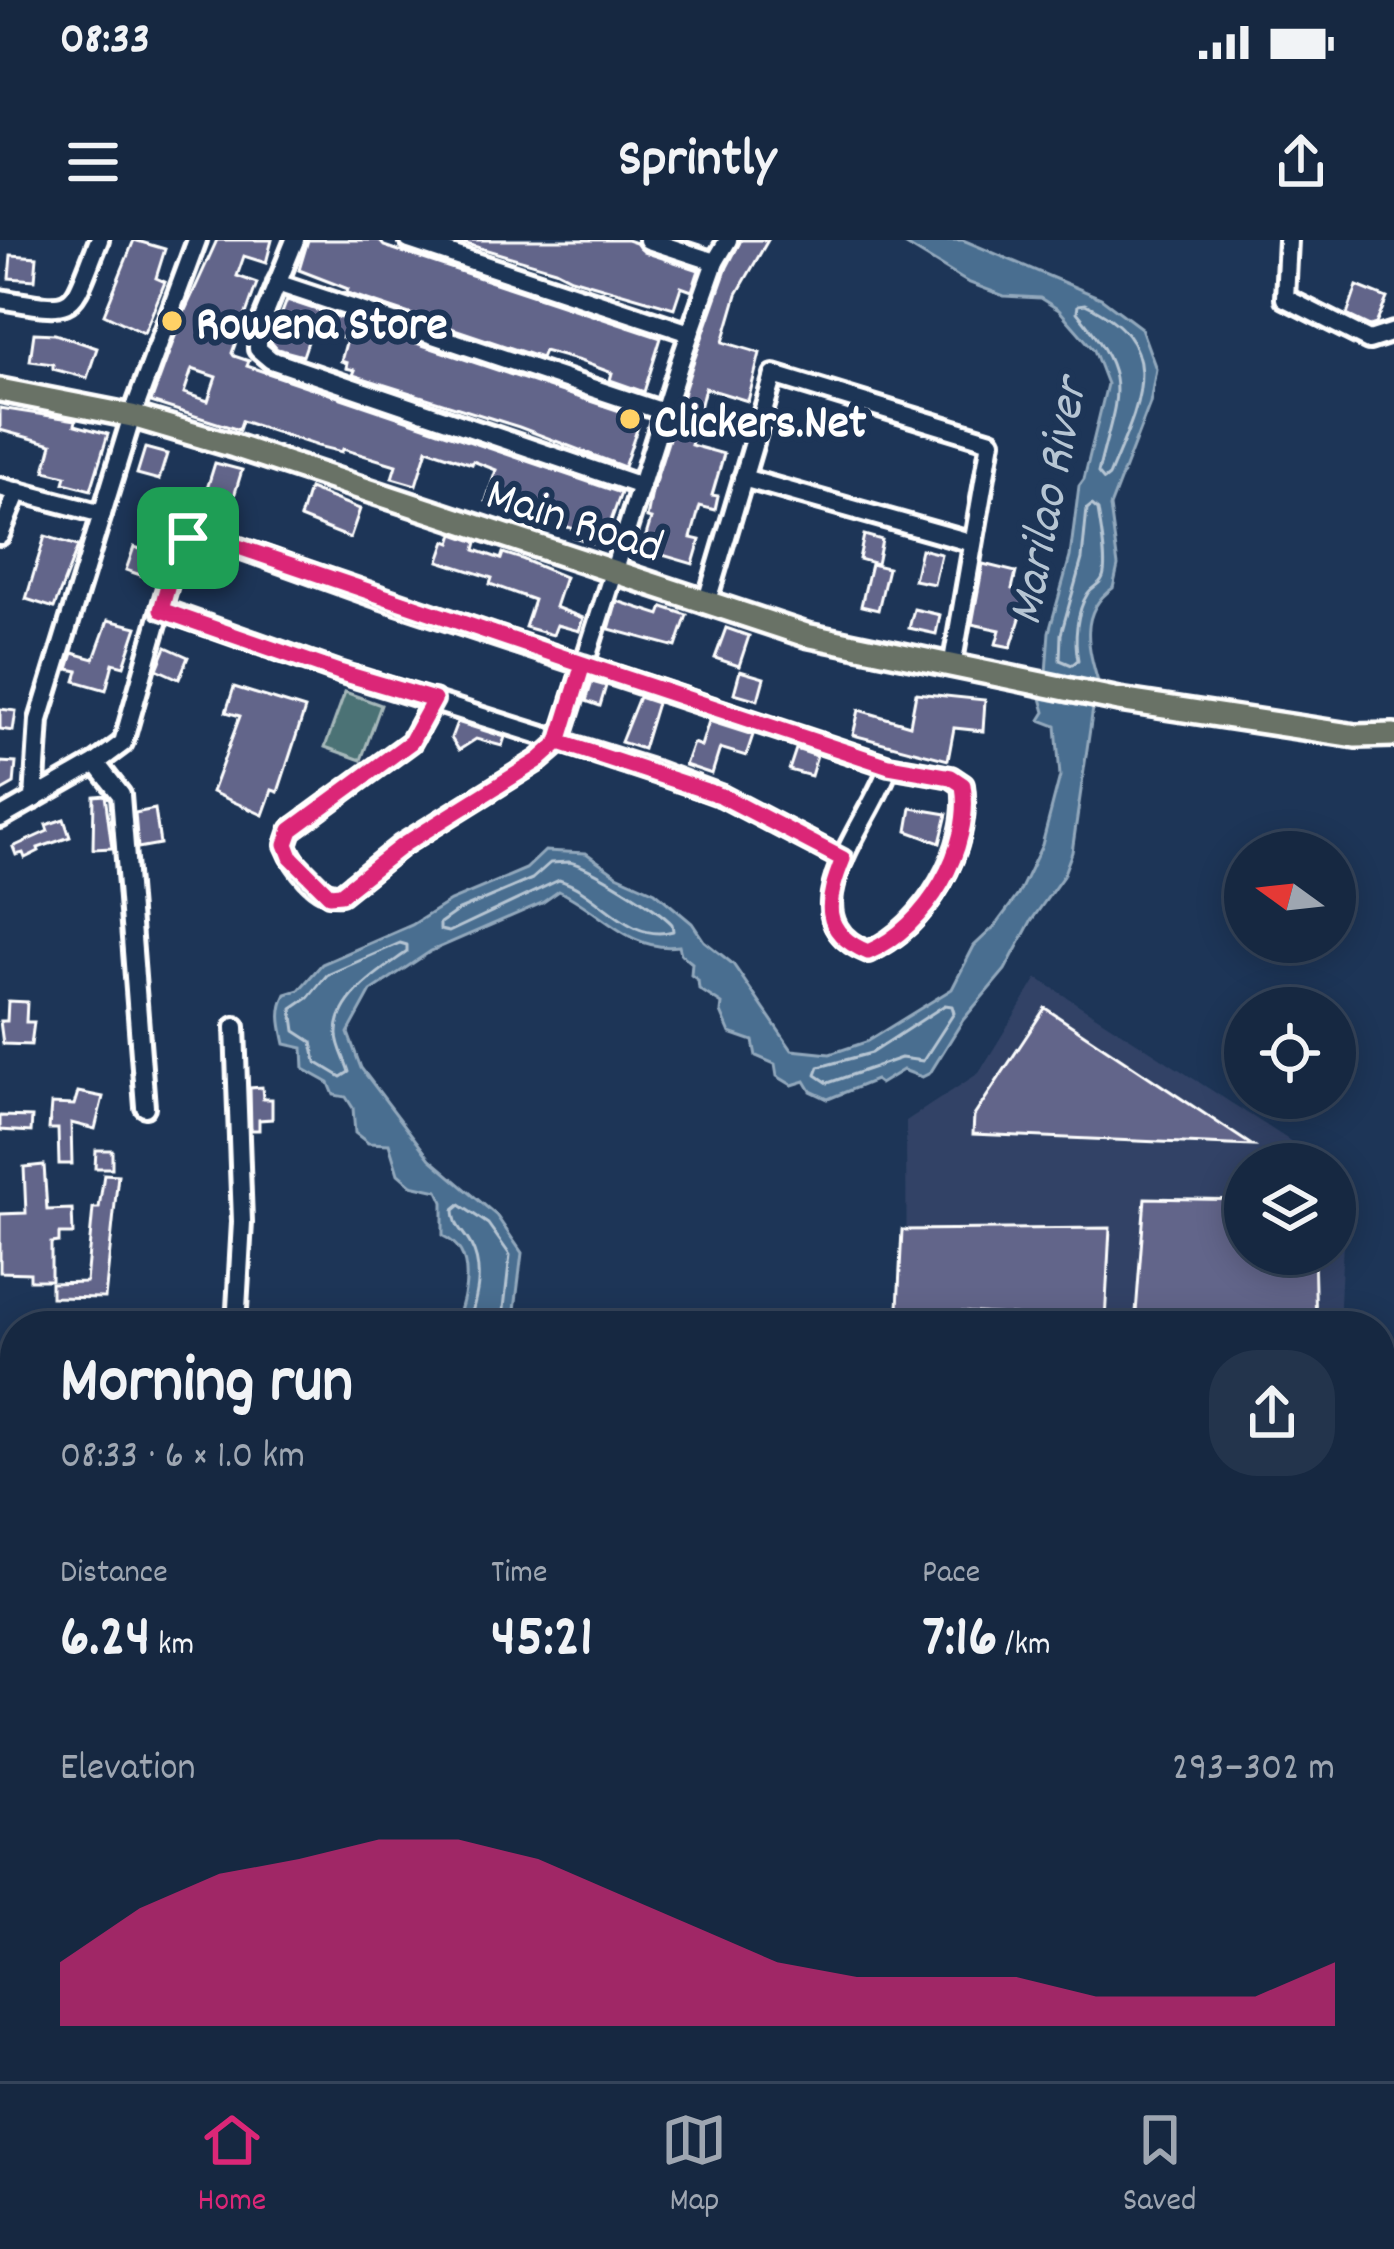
<!DOCTYPE html>
<html lang="en">
<head>
<meta charset="utf-8">
<style>
	:root { --surface:#162841; --page:#23344c; --text:#f1f3f6; --muted:#9ea6b1; --line:#35445a; --accent:#db2777 }
	body { margin:0; font-family:Dekko,sans-serif; background:var(--page); color:var(--text); height:100vh; display:flex; flex-direction:column; font-size:45px; white-space:nowrap }
	* { box-sizing:border-box; margin:0 }
	p { font-size:39px; color:var(--muted) }
	.icon { flex:none; width:66px; height:66px; fill:none; stroke:currentColor; stroke-width:2; stroke-linecap:round; stroke-linejoin:round }
	.map { position:relative; flex:1; overflow:hidden }
	.side { position:absolute; left:0px; top:1071px; width:1395px; height:771px; display:flex; flex-direction:column; background:var(--surface); border-radius:48px 48px 0 0; box-shadow:0 6px 30px #0003,0 0 0 3px var(--line) }
	.side>* { flex:none }
	.needle { width:78px; rotate:285deg }
	.tools { position:absolute; left:1224px; top:591px; display:grid; gap:24px }
	.tools a { display:grid; place-items:center; width:132px; height:132px; border-radius:50%; background:var(--surface); box-shadow:0 6px 30px #0003,0 0 0 3px var(--line); font-size:60px }
	.pin { position:absolute; display:grid; place-items:center; width:102px; height:102px; color:#fff; margin:-51px; border-radius:24px; box-shadow:0 6px 18px #0006 }
	.round { display:grid; place-items:center; flex:none; width:126px; height:126px; border-radius:48px; background:var(--page) }
	.overview { display:flex; align-items:center; justify-content:space-between; height:204px; padding:0 60px }
	h1 { font-size:66px; font-weight:700; line-height:90px }
	.stats { display:grid; grid-template-columns:repeat(3,1fr); gap:18px; height:204px; padding:12px 60px }
	.stats div { display:grid; align-content:center }
	.stats b { font-size:60px; font-weight:700 }
	.stats small { font-size:33px; font-weight:400 }
	.stats p { font-size:33px }
	.chart { height:336px; padding:24px 60px }
	.chart p { display:flex; justify-content:space-between }
	.chart svg { width:100%; height:216px; margin-top:12px; fill:var(--accent); opacity:.7 }
	.status { display:flex; justify-content:space-between; align-items:center; height:84px; padding:0 60px; background:var(--surface); direction:ltr }
	.status svg { height:33px; fill:currentColor }
	header { display:flex; justify-content:space-between; align-items:center; height:156px; padding:0 60px; background:var(--surface); font-size:54px; font-weight:700 }
	.tabs { display:flex; justify-content:space-around; align-items:center; height:168px; border-top:3px solid var(--line); background:var(--surface); font-size:33px; color:var(--muted) }
	.tabs a { display:grid; justify-items:center; gap:6px }
	.tabs .selected { color:var(--accent) }
	.map>svg:first-child { display:block }
	.built { fill:#324366 }
	.green { fill:#4c7274; stroke:#a6b8ba; stroke-width:3 }
	.water { fill:#496e90; stroke:#92a8bc; stroke-width:3 }
	.lines { fill:none; stroke-linecap:round; stroke-linejoin:round }
	.shore { stroke:#b6c5d3; stroke-width:3 }
	.stream { stroke:#92a8bc; stroke-width:4.5 }
	.building { fill:#62658a; stroke:#fff; stroke-width:3; fill-rule:evenodd }
	.minor-casing { stroke:#fff; stroke-width:26 }
	.major-casing { stroke:#fff; stroke-width:30 }
	.minor { stroke:#1d3557; stroke-width:16 }
	.major { stroke:#697266; stroke-width:21 }
	.route-casing { stroke:#fff; stroke-width:24 }
	.route { stroke:#db2777; stroke-width:15 }
	.poi-dot { fill:#ffd166; stroke:#1d3557; stroke-width:4.5 }
	.labels { text-anchor:middle; stroke-width:12; stroke-linejoin:round; paint-order:stroke }
	.poi-label { font-size:48px; font-weight:bold; fill:#fff; stroke:#1d3557; text-anchor:start }
	.street-label { font-size:48px; fill:#fff; stroke:#1d3557 }
	.water-label { font-size:51px; font-style:italic; fill:#b6c5d3; stroke:#1d3557 }
</style>
</head>
<body>
<div class="status"><b>08:33</b><svg viewBox="0 0 49 12"><path d="M0 12V9h3v3zM5 12V6h3v6zM10 12V3h3v9zM15 12V0h3v12zM26 1h20v11H26zM47 4h2v5h-2z"/></svg></div>
<header><svg class="icon" aria-label="menu" viewBox="0 0 24 24"><path d="M4 6h16M4 12h16M4 18h16"/></svg>Sprintly<svg class="icon" aria-label="share" viewBox="0 0 24 24"><path d="M12 15V3M7 8l5-5 5 5M5 13v7h14v-7"/></svg></header>
<div class="map">
<svg width="1394" height="1841" viewBox="0 0 1394 1841">
	<rect width="100%" height="100%" fill="#1d3557"/>
	<filter id="ink" filterUnits="userSpaceOnUse"><feTurbulence type="fractalNoise" baseFrequency=".00833" numOctaves="2"/><feDisplacementMap in="SourceGraphic" scale="24" xChannelSelector="R" yChannelSelector="G"/><feConvolveMatrix kernelMatrix="1 2 1 2 8 2 1 2 1" color-interpolation-filters="sRGB"/></filter>
	<g filter="url(#ink)">
		<!-- built -->
		<polygon class="built" points="1037,738 1326,924 1245,924 1245,1014 1335,1014 1335,930 1346,937 1339,1086 907,1086 906,881 979,833"/>
		<!-- green -->
		<polygon class="green" points="345,452 381,465 361,520 325,507"/>
		<!-- water -->
		<g class="water">
			<path d="M898,0H963L1101,58L1141,88L1156,129L1150,163L1110,267L1118,326L1113,348C1078,372 1088,408 1098,442L1046,433L1049,392L1070,317L1079,246L1084,239L1107,144L1094,110L1059,70L1040,58L1004,56L967,42Z"/>
			<path d="M1041,458L1093,468L1072,612L1063,636L1031,681L1005,730L963,780L930,833L922,837L903,830L880,844L875,840L828,859L811,851L805,841L792,845L777,836L775,824L756,816L753,801L730,793L721,772L722,764L699,749L698,740L691,735L692,723L681,714L679,706C630,713 602,671 559,651L542,663L431,711L371,751L348,793L361,828L430,919L496,975L522,1013L513,1086H455C466,1057 478,1012 443,996V962L438,951L411,945L398,934L389,904L368,903L355,893L353,868L346,857L334,855L329,843L304,829L303,808L285,804C281,785 277,772 286,754L299,750L322,724L412,685L450,661L526,629L545,611L586,613L617,635L655,652L692,683L704,701L733,724L792,810L830,814L866,802L952,749L974,706L995,686L1018,655L1042,605L1060,536L1056,486L1040,480L1045,472Z"/>
			<polygon points="785,1827 832,1827 835,1841 785,1841"/>
		</g>
		<g class="lines">
			<!-- shore -->
			<g class="shore">
				<path d="M1085,64C1173,105 1138,166 1109,236L1104,240L1098,233C1117,152 1134,141 1077,72L1078,65Z"/>
				<path d="M1092,265L1098,270C1100,284 1109,328 1102,339C1099,345 1092,347 1088,353C1076,372 1074,400 1078,420L1072,425L1060,420L1061,394L1082,319L1087,269Z"/>
				<path d="M569,622C588,625 657,668 672,684L673,691C628,704 600,652 559,640L449,692L440,690V683L457,671L532,639L550,623Z"/>
				<path d="M400,703L407,705V712C382,730 336,757 337,794C337,806 346,821 349,832L341,837L316,822L312,802L295,791L292,769L308,758L327,735Z"/>
				<polygon points="945,765 952,766 954,773 923,821 901,818 828,843 816,835 819,827 871,813"/>
				<path d="M468,1086C476,1060 485,1031 471,1005C463,990 455,989 454,970L460,965L488,984L510,1015L502,1086"/>
			</g>
			<!-- stream -->
			<polyline class="stream" points="1380,1519 1394,1514"/>
		</g>
		<!-- building -->
		<g class="building">
			<polygon points="134,0 165,9 156,38 165,42 144,93 104,74"/>
			<path d="M217,0H272L266,23L244,16L237,36L257,43L232,113L234,116L249,121L247,126L621,253L602,306L574,297L577,290L486,261L496,230L473,221L472,224L427,209L416,245L392,238L396,225L343,209L342,212L318,206L242,181L239,190L151,162L182,77ZM192,129L216,137L208,161L184,153Z"/>
			<polygon points="308,0 379,0 384,6 661,98 644,152 610,140 612,133 580,121 544,111 541,118 347,53 348,49 299,30"/>
			<polygon points="464,0 627,0 636,3 644,12 699,30 692,51 681,47 674,68 571,38 555,30 463,3"/>
			<polygon points="741,0 768,0 737,54 723,102 760,113 748,161 705,148 691,205 724,214 712,255 718,256 715,270 700,266 691,298 700,300 693,324 642,309 651,279 647,278 652,252 692,126 727,27"/>
			<polygon points="11,15 37,17 35,40 9,38"/>
			<polygon points="1357,46 1387,58 1376,84 1370,86 1347,75"/>
			<polygon points="287,60 641,178 624,227 519,187 353,135 355,130 346,128 347,123 341,121 347,99 313,87 303,116 277,109 271,102"/>
			<polygon points="34,93 55,94 97,108 87,138 53,129 53,124 30,121"/>
			<polygon points="0,168 76,180 75,185 108,194 91,250 64,243 66,236 45,231 52,204 0,190"/>
			<polygon points="145,208 167,214 159,240 137,234"/>
			<polygon points="215,223 242,230 233,260 206,252"/>
			<polygon points="309,249 360,269 350,298 300,278"/>
			<polygon points="454,294 477,302 475,310 501,319 503,313 522,319 565,337 555,367 583,378 579,391 557,385 553,395 525,387 534,360 490,344 492,338 439,321 446,301 451,303"/>
			<polygon points="864,295 882,300 877,324 859,319"/>
			<polygon points="45,296 78,306 54,368 26,359"/>
			<polygon points="134,307 157,314 149,338 126,330"/>
			<polygon points="921,309 941,314 934,344 914,340"/>
			<polygon points="871,324 888,328 878,370 861,366"/>
			<polygon points="983,324 1016,332 1012,349 1028,353 1011,407 996,404 1000,390 972,384"/>
			<polygon points="617,361 660,375 663,367 687,375 676,407 609,389"/>
			<polygon points="914,369 940,375 936,394 909,388"/>
			<polygon points="108,380 137,387 124,426 113,423 106,450 75,441 78,431 68,429 73,413 94,419"/>
			<polygon points="726,388 749,396 739,426 715,418"/>
			<polygon points="166,407 188,417 179,439 157,429"/>
			<polygon points="740,431 764,438 758,460 734,453"/>
			<polygon points="592,442 606,446 600,466 586,461"/>
			<polygon points="234,447 305,469 278,552 272,550 263,575 212,552 240,476 226,472"/>
			<polygon points="916,453 985,460 983,491 954,488 948,520 853,495 859,470 910,485"/>
			<polygon points="639,457 657,463 643,509 621,502"/>
			<polygon points="0,469 16,471 13,491 0,489"/>
			<polygon points="709,481 753,495 746,516 720,508 712,534 685,525 693,503 701,506"/>
			<polygon points="457,482 505,497 502,506 476,499 459,510 451,498"/>
			<polygon points="796,509 817,516 811,536 789,530"/>
			<polygon points="0,522 16,523 14,544 0,552"/>
			<polygon points="105,555 112,608 93,609 94,556"/>
			<polygon points="911,568 947,574 940,603 907,591"/>
			<polygon points="155,569 160,604 138,608 135,573"/>
			<polygon points="64,579 70,597 38,608 39,611 25,618 23,613 16,615 13,607 48,591 46,585"/>
			<polygon points="8,761 27,762 26,782 34,782 31,805 3,804 0,781 7,781"/>
			<polygon points="1045,768 1253,906 973,894 974,876"/>
			<polygon points="262,847 263,859 272,859 272,879 259,880 259,890 251,890 250,848"/>
			<polygon points="78,852 103,857 95,889 71,883 72,924 59,924 58,889 49,889 51,864 74,865"/>
			<polygon points="0,876 32,877 31,892 0,890"/>
			<polygon points="96,910 112,910 112,928 95,928"/>
			<polygon points="44,925 47,970 72,969 73,994 59,994 59,1002 51,1003 51,1040 30,1040 30,1033 0,1032 0,974 26,973 24,927"/>
			<polygon points="104,934 118,935 105,1058 51,1057 51,1043 86,1042 93,968 99,968"/>
			<polygon points="1145,958 1245,960 1245,1014 1314,1014 1316,1086 1135,1086"/>
			<polygon points="1110,988 1105,1081 898,1068 902,990"/>
			<polygon points="0,1156 15,1160 10,1181 0,1180"/>
			<polygon points="0,1205 15,1208 15,1260 0,1257"/>
			<polygon points="14,1290 15,1615 4,1655 0,1654 0,1333"/>
			<polygon points="1380,1773 1394,1807 1394,1841 1033,1841 1030,1827 1380,1827"/>
			<polygon points="229,1827 260,1827 273,1841 242,1841"/>
			<polygon points="353,1827 374,1827 359,1841 338,1841"/>
		</g>
		<g class="lines">
			<defs>
				<g id="minor">
					<polyline points="295,0 258,91 258,109 271,120 641,246"/>
					<polyline points="409,0 690,93"/>
					<polyline points="648,0 715,22"/>
					<polyline points="1288,0 1285,58 1369,100 1394,92"/>
					<polyline points="277,43 664,172"/>
					<path d="M0,59C81,73 69,73 99,0"/>
					<polyline points="743,238 973,303"/>
					<polyline points="0,247 102,274"/>
					<polyline points="0,295 18,251"/>
					<polyline points="706,364 774,135 991,201 952,427"/>
					<polyline points="161,369 339,432 658,532 722,556 843,619"/>
					<path d="M434,460L411,502L291,590L286,605C295,626 316,657 341,654L402,605L539,520L559,503L680,122L715,22L728,0"/>
					<polyline points="96,523 121,555 145,867"/>
					<polyline points="34,559 39,480 132,176 197,0"/>
					<path d="M0,578L96,523L123,503L176,316L187,298L206,296L379,358L889,526L951,537L963,545C972,607 925,688 868,712C782,678 871,582 889,526"/>
					<polyline points="235,787 242,982 236,1086"/>
					<polyline points="0,1192 15,1196"/>
					<polyline points="0,1297 3,1277"/>
					<polyline points="0,1717 15,1695"/>
					<polyline points="0,1816 15,1805"/>
					<polyline points="0,1821 17,1841"/>
					<polyline points="109,1827 121,1841"/>
					<polyline points="209,1827 221,1841"/>
					<polyline points="309,1827 322,1841"/>
					<polyline points="417,1827 429,1841"/>
					<polyline points="689,1827 707,1841"/>
					<polyline points="460,1841 486,1827"/>
					<polyline points="609,1841 615,1827"/>
				</g>
				<g id="major">
					<polyline points="0,150 132,176 234,206 806,395 1119,460 1356,496 1394,495"/>
					<polyline points="1394,1371 1394,1431"/>
				</g>
			</defs>
			<!-- minor casing -->
			<use href="#minor" class="minor-casing"/>
			<!-- major casing -->
			<use href="#major" class="major-casing"/>
			<!-- minor -->
			<use href="#minor" class="minor"/>
			<!-- major -->
			<use href="#major" class="major"/>
		</g>
	</g>
	<g class="lines" filter="url(#ink)">
		<defs>
			<path id="route" d="M188,298L176,316L161,370L339,432L434,460L411,502L291,590L286,604L291,617L329,655L341,654L403,605L539,520L559,502L583,424L889,526L951,537L963,545C973,608 927,687 868,712C819,692 826,661 843,619L722,556L559,502L583,424L206,296L188,298"/>
		</defs>
		<!-- route casing -->
		<use href="#route" class="route-casing"/>
		<!-- route -->
		<use href="#route" class="route"/>
	</g>
	<!-- markers -->
	<g class="poi-dot">
		<circle cx="172" cy="81" r="12"/>
		<circle cx="630" cy="179" r="12"/>
	</g>
	<g class="labels">
		<!-- poi labels -->
		<g class="poi-label">
			<text x="196" y="98">Rowena Store</text>
			<text x="654" y="196">Clickers.Net</text>
		</g>
		<!-- street labels -->
		<g class="street-label">
			<text transform="translate(576 277) rotate(18)" y="17">Main Road</text>
		</g>
		<!-- water labels -->
		<g class="water-label">
			<text transform="translate(1044 261) rotate(-79)" y="18">Marilao River</text>
		</g>
	</g>
</svg>
<div class="tools">
<a><svg class="needle" viewBox="-14 -14 28 28"><path d="M0-13l5 13h-10z" fill="#e53935"/><path d="M0 13l5-13h-10z" fill="#9ea6b1"/></svg></a>
<a><svg class="icon" aria-label="locate" viewBox="0 0 24 24"><circle cx="12" cy="12" r="6"/><path d="M12 2v4M12 18v4M2 12h4M18 12h4"/></svg></a>
<a><svg class="icon" aria-label="layers" viewBox="0 0 24 24"><path d="M12 4l9 5-9 5-9-5zM3 14l9 5 9-5"/></svg></a>
</div>
<div class="pin" style="left:188px;top:298px;background:#1e9e55"><svg class="icon" aria-label="arrive" viewBox="0 0 24 24"><path d="M6 21V4h12l-3 4 3 4H6"/></svg></div>
<section class="side">
<div class="overview"><div><h1>Morning run</h1><p>08:33 · 6 × 1.0 km</p></div><a class="round"><svg class="icon" aria-label="share" viewBox="0 0 24 24"><path d="M12 15V3M7 8l5-5 5 5M5 13v7h14v-7"/></svg></a></div>
<div class="stats">
<div><p>Distance</p><b>6.24<small> km</small></b></div>
<div><p>Time</p><b>45:21</b></div>
<div><p>Pace</p><b>7:16<small> /km</small></b></div>
</div>
<div class="chart"><p><span>Elevation</span>293–302 m</p>
<svg viewBox="0 0 160 44" preserveAspectRatio="none"><path d="M0 44V31L10 20L20 13L30 10L40 6L50 6L60 10L70 17L80 24L90 31L100 34L110 34L120 34L130 38L140 38L150 38L160 31V44z"/></svg>
</div>
</section>
</div>
<nav class="tabs">
<a class="selected"><svg class="icon" aria-label="home" viewBox="0 0 24 24"><path d="M3 11l9-7 9 7M6 9v11h12V9"/></svg>Home</a>
<a><svg class="icon" aria-label="map" viewBox="0 0 24 24"><path d="M3 6l6-2 6 2 6-2v14l-6 2-6-2-6 2zM9 4v14M15 6v14"/></svg>Map</a>
<a><svg class="icon" aria-label="saved" viewBox="0 0 24 24"><path d="M7 4h10v16l-5-4-5 4z"/></svg>Saved</a>
</nav>
</body>
</html>
